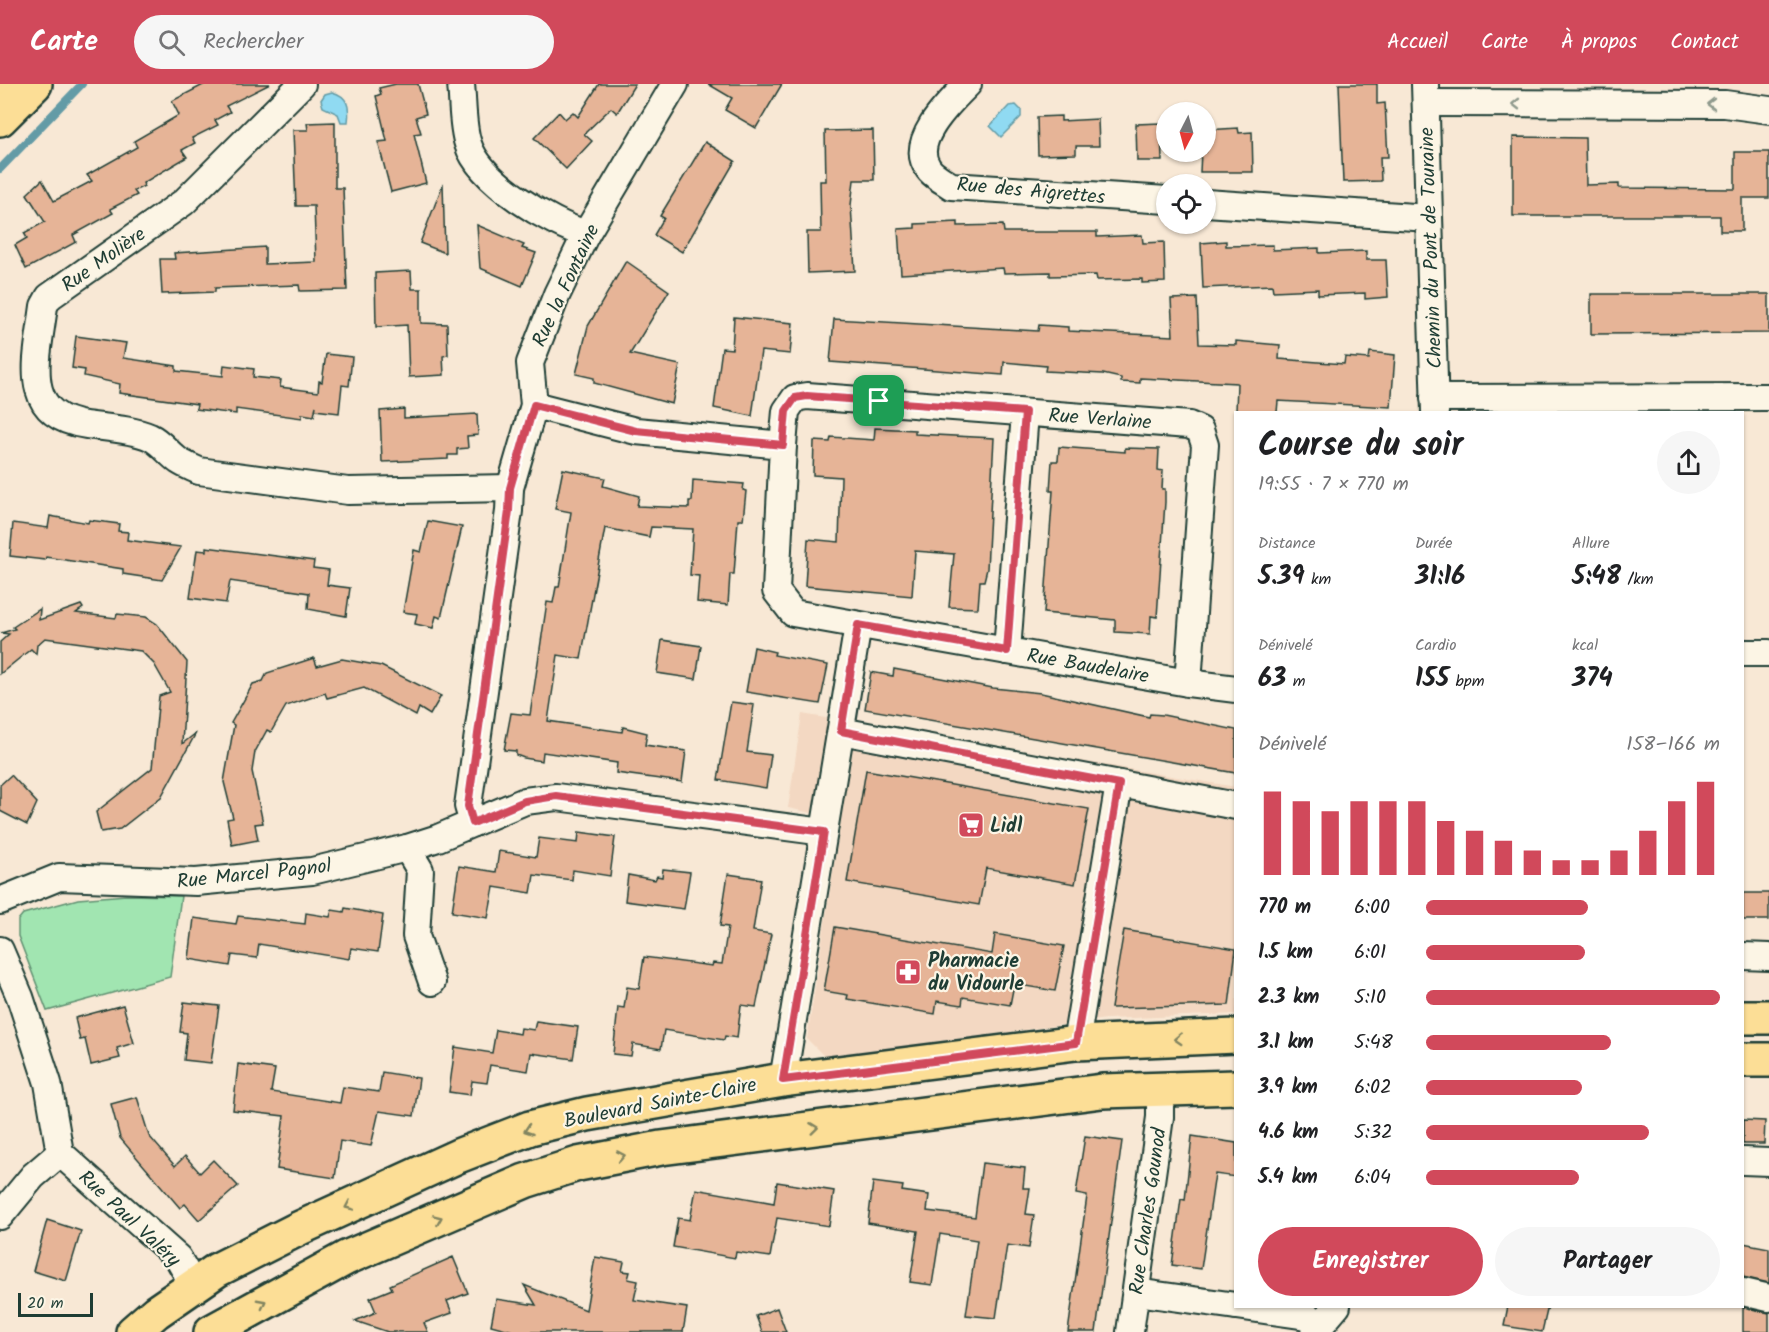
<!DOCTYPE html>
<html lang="fr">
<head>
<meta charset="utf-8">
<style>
	:root { --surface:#fff; --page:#f6f6f6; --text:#202124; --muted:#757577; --accent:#d1495b }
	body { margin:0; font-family:Kalam,sans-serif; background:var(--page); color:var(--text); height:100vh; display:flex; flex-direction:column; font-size:22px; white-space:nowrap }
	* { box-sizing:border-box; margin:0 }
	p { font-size:20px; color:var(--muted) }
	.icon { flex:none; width:33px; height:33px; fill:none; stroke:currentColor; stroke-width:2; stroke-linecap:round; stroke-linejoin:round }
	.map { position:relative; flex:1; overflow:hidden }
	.drawer { position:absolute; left:1234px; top:327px; width:510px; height:897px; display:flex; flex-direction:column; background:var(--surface); border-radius:0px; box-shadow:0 2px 4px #0004 }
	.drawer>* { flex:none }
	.needle { width:39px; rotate:186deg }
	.buttons { position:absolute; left:1156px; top:18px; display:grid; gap:12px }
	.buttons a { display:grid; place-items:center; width:60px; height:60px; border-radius:50%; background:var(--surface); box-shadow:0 2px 4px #0004; font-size:30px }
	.scale { position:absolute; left:18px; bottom:15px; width:75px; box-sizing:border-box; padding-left:6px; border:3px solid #1f3d34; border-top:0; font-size:16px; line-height:21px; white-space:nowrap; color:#1f3d34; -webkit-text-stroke:4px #fcf5e5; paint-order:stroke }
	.pin { position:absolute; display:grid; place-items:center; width:51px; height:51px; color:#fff; margin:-26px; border-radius:12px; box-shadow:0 3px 9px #0006 }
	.round { display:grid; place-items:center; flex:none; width:63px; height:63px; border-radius:32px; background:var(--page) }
	.summary { display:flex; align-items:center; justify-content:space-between; height:102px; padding:0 24px }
	h1 { font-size:33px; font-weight:600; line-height:45px }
	.stats { display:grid; grid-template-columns:repeat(3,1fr); gap:9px; height:102px; padding:6px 24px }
	.stats div { display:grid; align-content:center }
	.stats b { font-size:26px; font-weight:600 }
	.stats small { font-size:16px; font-weight:400 }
	.stats p { font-size:16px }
	.chart { height:168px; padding:12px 24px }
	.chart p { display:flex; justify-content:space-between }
	.chart svg { width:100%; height:108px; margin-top:6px; stroke:var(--accent); stroke-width:6 }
	.primary-button { display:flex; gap:12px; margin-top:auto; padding:12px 24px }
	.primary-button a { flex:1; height:69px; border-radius:36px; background:var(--accent); color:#fff; font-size:24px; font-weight:600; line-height:69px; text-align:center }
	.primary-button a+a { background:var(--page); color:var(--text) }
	ul { padding:0 24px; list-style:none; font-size:20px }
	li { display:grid; grid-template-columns:96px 72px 1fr; align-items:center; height:45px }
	li i { height:15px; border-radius:8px; background:var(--accent) }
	header { display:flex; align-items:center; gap:36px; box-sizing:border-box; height:84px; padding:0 30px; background:var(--accent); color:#fff }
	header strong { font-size:28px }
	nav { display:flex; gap:33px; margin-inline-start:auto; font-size:21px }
	.search { width:420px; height:54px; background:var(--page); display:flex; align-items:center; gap:15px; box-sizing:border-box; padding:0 21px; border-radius:33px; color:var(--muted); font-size:22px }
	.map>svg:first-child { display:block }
	.built { fill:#f3d8c2 }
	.green { fill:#a1e5b1; stroke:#609172; stroke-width:1.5 }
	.water { fill:#90daf2; stroke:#639ba6; stroke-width:1.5 }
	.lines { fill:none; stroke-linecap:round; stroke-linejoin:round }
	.stream { stroke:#639ba6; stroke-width:8 }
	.building { fill:#e6b497; stroke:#1f3d34; stroke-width:1.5 }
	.minor-casing { stroke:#1f3d34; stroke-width:30 }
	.major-casing { stroke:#1f3d34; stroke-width:38 }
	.minor { stroke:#fcf5e5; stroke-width:26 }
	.major { stroke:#fcde96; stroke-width:33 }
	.oneway { stroke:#8e998c }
	.oneway2 { stroke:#828560 }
	.route-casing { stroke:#fff; stroke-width:12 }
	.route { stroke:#d1495b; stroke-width:8 }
	.labels { text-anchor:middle; stroke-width:4.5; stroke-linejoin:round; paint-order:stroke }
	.street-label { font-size:20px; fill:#1f3d34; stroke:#fcf5e5 }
	.poi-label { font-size:20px; font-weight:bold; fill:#1f3d34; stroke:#fcf5e5; text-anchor:start }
</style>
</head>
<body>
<header>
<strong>Carte</strong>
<div class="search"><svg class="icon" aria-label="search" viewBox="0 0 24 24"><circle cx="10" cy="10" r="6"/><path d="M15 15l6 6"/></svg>Rechercher</div>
<nav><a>Accueil</a><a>Carte</a><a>À propos</a><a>Contact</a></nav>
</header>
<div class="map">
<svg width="1769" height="1248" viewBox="0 0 1769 1248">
	<rect width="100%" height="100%" fill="#f8e8d5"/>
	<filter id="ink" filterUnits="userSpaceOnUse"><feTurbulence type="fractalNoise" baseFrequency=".0167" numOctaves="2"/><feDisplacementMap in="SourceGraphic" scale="12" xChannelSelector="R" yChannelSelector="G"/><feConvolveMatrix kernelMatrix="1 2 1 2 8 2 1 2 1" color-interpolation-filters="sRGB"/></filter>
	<g filter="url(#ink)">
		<!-- built -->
		<polygon class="built" points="802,630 1236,703 1236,930 1106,935 825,973 807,955 841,735 788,724"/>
		<!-- green -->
		<polygon class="green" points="126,811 181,812 170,893 47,927 18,852 18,836 23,830 78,815"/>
		<!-- water -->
		<g class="water">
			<path d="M332,8C348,12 350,23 348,38H341L338,30L323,23L321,16L325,10Z"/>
			<polygon points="1016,21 1021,26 1021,33 1001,53 990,42 1009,22"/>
		</g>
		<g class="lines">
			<!-- stream -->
			<polyline class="stream" points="0,85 82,0"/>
		</g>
		<!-- building -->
		<g class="building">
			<polygon points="205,0 270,0 226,22 230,28 215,36 218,41 192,54 195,59 182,66 187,73 143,99 144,102 134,107 137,111 110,125 113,129 73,151 76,158 26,185 15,161 27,154 24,149 45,138 27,110 42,96 54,117 92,97 87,91 137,63 134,57 179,31 172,17"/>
			<polygon points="396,0 418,0 426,30 416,33 421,49 414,50 426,99 391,108 378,58 387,57 376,12 381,10 379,4"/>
			<polygon points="599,0 635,0 617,29 611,24 584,50 592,57 566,85 534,54 559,28 565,35 573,28 578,33"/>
			<polygon points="708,0 782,0 756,44 725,26 732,14"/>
			<polygon points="1339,0 1377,0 1377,20 1385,19 1388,73 1380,73 1381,97 1343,98"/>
			<polygon points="1061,32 1061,37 1098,35 1099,62 1076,62 1076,70 1038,71 1037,33"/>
			<polygon points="335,38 335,104 343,104 347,206 300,207 299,201 215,204 215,208 162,210 160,175 175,175 174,169 265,163 265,180 316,178 314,122 296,122 293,46 308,46 307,39"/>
			<polygon points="1161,39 1162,77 1137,77 1136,40"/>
			<polygon points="1238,44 1239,49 1252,48 1253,88 1200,88 1201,68 1206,68 1206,46"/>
			<polygon points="873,46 874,96 854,96 851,121 855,187 808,189 807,148 821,148 820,97 826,97 825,47"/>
			<polygon points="1513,53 1585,54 1586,101 1619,100 1619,104 1735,105 1735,68 1769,68 1769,114 1742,114 1742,147 1720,147 1720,132 1513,132"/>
			<polygon points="705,58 735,77 682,168 654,151 664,134 660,132"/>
			<polygon points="443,100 445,169 420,159"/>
			<polygon points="958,138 958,142 1003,141 1004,148 1097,148 1097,153 1142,151 1143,159 1164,158 1165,198 1142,199 1142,195 1097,196 1096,191 1050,192 1050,188 1004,189 1003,184 901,190 898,145 915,144 915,140"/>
			<polygon points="477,141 524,161 522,164 536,169 522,202 480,184"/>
			<polygon points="1226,157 1226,162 1273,161 1273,166 1319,164 1319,169 1366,167 1366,176 1386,176 1388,213 1365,215 1365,209 1318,211 1318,205 1273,207 1272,201 1203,204 1201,159"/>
			<polygon points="626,177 669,207 630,270 680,281 672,320 594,299 594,294 576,290 588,242"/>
			<polygon points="411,187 412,205 421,205 421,239 447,240 448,271 443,272 444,291 409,293 407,241 376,243 375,189"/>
			<polygon points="1591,210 1769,210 1769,249 1591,250"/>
			<polygon points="1197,214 1199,260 1236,261 1236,257 1280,261 1279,275 1344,280 1345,273 1369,275 1370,268 1395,271 1391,323 1278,317 1277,328 1236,328 1237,299 1140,294 1140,299 1121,298 1121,294 1103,290 1045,287 1046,282 1004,278 1003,291 830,278 834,235 1038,247 1039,241 1068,243 1068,247 1173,252 1171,215"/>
			<polygon points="734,233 793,239 790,270 761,267 752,332 714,324 722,264 732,265"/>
			<polygon points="76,252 126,259 123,274 176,282 176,287 223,292 224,281 254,285 253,293 281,296 280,303 318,308 319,297 322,298 326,270 352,273 349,302 342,301 339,329 315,326 316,322 314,332 302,330 302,334 236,325 236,330 196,325 197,320 119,309 120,300 84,292 85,286 72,284"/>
			<polygon points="404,325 404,334 477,330 478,351 467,352 468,364 457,365 457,371 448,371 448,375 382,378 380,327"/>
			<polygon points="875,344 915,346 915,350 994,354 987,485 984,497 980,497 978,524 949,523 954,470 915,467 912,512 805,502 808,455 839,458 841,393 813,391 814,357 830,358 831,353 874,356"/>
			<polygon points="1059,363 1125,368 1125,364 1159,365 1158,386 1163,387 1162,405 1165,405 1165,418 1157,533 1151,532 1150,550 1115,548 1115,536 1044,529 1053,407 1050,407 1052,377 1058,377"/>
			<polygon points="563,385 605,394 603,402 639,412 637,422 689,424 689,417 692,417 693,396 744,400 743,406 746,407 743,436 738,436 734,490 730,490 728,521 697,518 699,492 690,491 693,445 651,443 649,453 605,444 581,575 558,571 548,637 622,648 623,643 647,649 645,661 686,667 682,698 616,689 617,679 543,668 542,677 524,674 516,671 516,667 504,666 511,629 530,631 547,518 553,519 556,503 559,503 571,428 555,425"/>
			<polygon points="50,432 88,439 89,436 119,440 118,447 128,448 127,456 181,463 162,496 123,490 123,485 46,473 45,476 10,472 13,439 48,444"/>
			<polygon points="428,437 462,443 441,534 436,532 433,544 415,540 417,530 403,528 414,466 421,468"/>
			<polygon points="206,463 314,477 313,484 329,486 327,501 350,504 346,532 308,525 309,509 230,497 226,519 190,514 197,466 206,467"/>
			<polygon points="81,521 83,524 76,529 116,534 117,530 146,533 157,540 187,578 182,660 196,649 161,713 120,745 101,748 96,728 152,684 159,612 170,608 154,580 141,567 45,554 37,561 36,570 31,565 0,590 0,558 9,550 1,549 15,545 13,543 40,525 39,536"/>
			<polygon points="662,556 701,562 696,595 657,589"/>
			<polygon points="754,563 775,568 774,571 828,581 820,620 746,608"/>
			<polygon points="314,574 317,582 342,575 381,582 441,612 430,631 419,624 416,632 364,604 327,614 325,609 286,622 271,648 267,646 255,668 252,687 263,739 255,740 258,756 232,761 227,735 233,734 224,698 234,641 231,639 253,600 263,597 267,589"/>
			<polygon points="894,585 993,604 1041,609 1149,633 1150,630 1163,631 1236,646 1236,689 865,625 871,588 893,592"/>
			<polygon points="731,618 754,621 747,668 771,671 766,704 718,696"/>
			<polygon points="866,686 1089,725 1075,800 986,784 979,821 847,798"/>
			<polygon points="11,691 37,719 27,741 0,727 0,701"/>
			<polygon points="579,748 615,753 610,792 573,786 572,796 534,791 531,809 494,803 488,834 452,828 459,782 496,788 499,767 536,773 539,754 578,759"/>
			<polygon points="663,785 690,788 684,825 625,817 628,791 655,796 657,792 662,793"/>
			<polygon points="728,790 761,795 753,847 771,850 756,923 741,921 737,954 725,952 724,956 664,946 661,965 633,960 631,972 613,970 618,923 624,924 627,903 639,905 644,873 712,882 713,879 722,880 728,843 720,842"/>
			<rect x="1743" y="809" width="26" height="27"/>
			<polygon points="345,824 383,831 378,868 351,864 349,875 259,860 257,874 232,871 230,882 189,875 194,834 236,840 238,832 305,840 306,829 330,833 332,826 344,828"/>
			<polygon points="835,843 992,870 995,850 1064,862 1055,907 1014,900 1010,921 963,913 962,921 937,917 935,930 847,915 848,911 824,907"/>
			<polygon points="1124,846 1236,865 1229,921 1111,924"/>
			<polygon points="184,918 219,922 211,979 184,976 187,949 180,948"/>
			<polygon points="123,921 134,959 117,964 120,974 91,981 85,955 80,956 75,934"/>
			<polygon points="536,937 578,943 573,975 531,969 528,987 490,981 487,999 472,997 470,1011 449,1008 455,963 492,969 496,946 520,950 521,944 534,946"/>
			<polygon points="238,980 275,985 271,1008 340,1019 343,1003 379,1008 382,988 419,994 414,1032 379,1027 371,1062 340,1057 335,1094 277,1085 284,1032 233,1026"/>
			<polygon points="137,1013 149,1052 175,1082 185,1072 200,1089 213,1076 238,1102 199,1136 185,1120 180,1124 120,1054 111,1020"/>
			<polygon points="1743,1036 1765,1037 1764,1060 1743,1060"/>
			<polygon points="1085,1052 1122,1057 1096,1248 1068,1248 1087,1112 1076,1110"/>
			<polygon points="1192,1052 1236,1059 1236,1093 1215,1090 1201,1185 1172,1181 1181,1115 1185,1116"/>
			<polygon points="982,1079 1025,1084 1023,1104 1030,1104 1026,1130 1034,1131 1029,1164 1007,1161 996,1234 966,1231 977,1156 940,1150 932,1201 910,1198 918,1147 868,1139 873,1098 903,1102 902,1107 929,1111 927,1127 975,1133"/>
			<polygon points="777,1098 834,1107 829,1142 777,1134 770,1173 736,1168 735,1174 673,1163 678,1134 690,1136 696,1105 774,1119"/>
			<polygon points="47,1136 81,1147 66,1197 33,1187"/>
			<polygon points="1743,1159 1769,1164 1769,1199 1743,1193"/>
			<polygon points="453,1173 468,1209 447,1217 452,1229 424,1239 428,1248 388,1248 355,1237 376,1228 370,1214 392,1205 390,1201"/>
			<polygon points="595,1173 624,1178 622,1187 630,1188 628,1195 638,1197 634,1216 687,1224 683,1248 517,1248 491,1241 496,1215 536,1221 524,1201 586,1226"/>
			<polygon points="1508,1222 1548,1222 1542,1248 1504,1242"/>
			<polygon points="1743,1223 1769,1229 1769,1248 1743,1248"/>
			<polygon points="777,1224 786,1248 762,1248 756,1232"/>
		</g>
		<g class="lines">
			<defs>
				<g id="minor">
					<path d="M302,0L184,118L49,213L44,222C38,272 18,331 86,341C107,344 131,345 150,353C161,358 169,370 179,377C185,381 193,384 199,387L348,407L510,404"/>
					<path d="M461,0C463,19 462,42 468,60C480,98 550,139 586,150"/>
					<path d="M968,0C951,17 908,57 928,84C932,91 944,97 951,102L1167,116"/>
					<polyline points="1425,0 1435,328"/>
					<polyline points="1426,19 1725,20 1769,26"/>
					<polyline points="1206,119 1429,134"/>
					<polyline points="1434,314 1769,313"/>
					<polyline points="534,321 636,347 783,361 776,507 793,529 1188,599 1236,605"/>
					<polyline points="783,361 786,327 795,314 807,312 1189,341 1200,346 1205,361 1188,599"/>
					<polyline points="1007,567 1025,329"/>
					<polyline points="1743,569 1769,569"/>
					<polyline points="841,647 1236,722"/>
					<polyline points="473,739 468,722 509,427 510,404 534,321 530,279 557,210 586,150 675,0"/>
					<polyline points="407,764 420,786 416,852 432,898"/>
					<polyline points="0,817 59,793 196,798 312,787 407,764 438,754 525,717 556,713 824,748"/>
					<polyline points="0,866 20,913 48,999 60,1069 178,1174 194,1202"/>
					<polyline points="1743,872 1769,873"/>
					<polyline points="1076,959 1119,700"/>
					<polyline points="783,996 858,541"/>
					<polyline points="1743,1077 1769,1078"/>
					<polyline points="0,1132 33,1092 60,1069"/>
					<polyline points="1136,1208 1236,1222"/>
					<polyline points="1743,1208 1769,1214"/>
					<polyline points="1237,1222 1307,1232 1320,1241"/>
					<polyline points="1130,1248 1160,1033 1160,1006"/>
					<polyline points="1315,1248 1337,1222"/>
				</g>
				<g id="major">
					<polyline points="0,1 1,0"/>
					<polyline points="0,35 35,0"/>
					<polyline points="1743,933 1769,933"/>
					<polyline points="1743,976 1769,976"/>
					<polyline points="133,1248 156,1228 217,1186 300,1144 458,1072 530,1044 587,1030 783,996 1076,959 1236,952"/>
					<polyline points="211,1248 346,1174 525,1097 578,1080 661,1064 1102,1007 1236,1003"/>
				</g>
			</defs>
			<!-- minor casing -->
			<use href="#minor" class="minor-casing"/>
			<!-- major casing -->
			<use href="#major" class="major-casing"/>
			<!-- minor -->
			<use href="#minor" class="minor"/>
			<!-- major -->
			<use href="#major" class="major"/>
		</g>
		<!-- one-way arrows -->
		<defs><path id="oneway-chevron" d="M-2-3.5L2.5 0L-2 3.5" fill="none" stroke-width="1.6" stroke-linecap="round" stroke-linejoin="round" transform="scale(1.5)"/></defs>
		<g class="oneway">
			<use href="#oneway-chevron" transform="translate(1516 20) rotate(-180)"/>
			<use href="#oneway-chevron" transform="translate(1711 20) rotate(-180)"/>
		</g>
		<g class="oneway2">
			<use href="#oneway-chevron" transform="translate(1178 955) rotate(177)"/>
			<use href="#oneway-chevron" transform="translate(814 1044) rotate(-7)"/>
			<use href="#oneway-chevron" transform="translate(528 1046) rotate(161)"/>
			<use href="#oneway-chevron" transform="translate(621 1072) rotate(-11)"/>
			<use href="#oneway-chevron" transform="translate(349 1122) rotate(156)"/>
			<use href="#oneway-chevron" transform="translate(438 1135) rotate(-23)"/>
			<use href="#oneway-chevron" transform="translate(262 1219) rotate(-28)"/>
		</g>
	</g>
	<g class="lines" filter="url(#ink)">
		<defs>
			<polygon id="route" points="807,312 1025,328 1007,567 858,541 841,647 1119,700 1076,959 783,996 824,748 556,712 525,717 473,739 468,722 509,427 510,404 534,321 636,347 783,361 786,327 795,314"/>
		</defs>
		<!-- route casing -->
		<use href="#route" class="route-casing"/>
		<!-- route -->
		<use href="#route" class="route"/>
	</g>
	<!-- icons -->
	<defs>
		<symbol id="supermarket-square" viewBox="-11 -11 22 22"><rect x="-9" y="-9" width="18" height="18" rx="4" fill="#d1495b" stroke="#fcf5e5"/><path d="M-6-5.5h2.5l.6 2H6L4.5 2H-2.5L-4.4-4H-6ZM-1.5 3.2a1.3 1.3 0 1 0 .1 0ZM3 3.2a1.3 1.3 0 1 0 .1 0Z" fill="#fff"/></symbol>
		<symbol id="pharmacy-square" viewBox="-11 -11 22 22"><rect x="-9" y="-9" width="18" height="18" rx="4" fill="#d1495b" stroke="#fcf5e5"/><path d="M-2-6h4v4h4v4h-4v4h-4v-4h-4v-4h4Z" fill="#fff"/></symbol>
	</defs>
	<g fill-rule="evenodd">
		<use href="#supermarket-square" x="956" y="726" width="30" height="30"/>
		<use href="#pharmacy-square" x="893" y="873" width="30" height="30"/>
	</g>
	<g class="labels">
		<!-- street labels -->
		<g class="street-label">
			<text transform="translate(1031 106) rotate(5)" y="7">Rue des Aigrettes</text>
			<text transform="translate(1430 164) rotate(-92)" y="7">Chemin du Pont de Touraine</text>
			<text transform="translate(103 175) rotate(-35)" y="7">Rue Molière</text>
			<text transform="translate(565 201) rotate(-65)" y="7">Rue la Fontaine</text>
			<text transform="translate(1100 334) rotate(4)" y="7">Rue Verlaine</text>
			<text transform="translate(1088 581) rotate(10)" y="7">Rue Baudelaire</text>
			<text transform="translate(254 789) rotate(-6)" y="7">Rue Marcel Pagnol</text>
			<text transform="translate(660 1018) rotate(-11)" y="7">Boulevard Sainte-Claire</text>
			<text transform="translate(1147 1127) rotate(-82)" y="7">Rue Charles Gounod</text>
			<text transform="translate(130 1134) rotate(43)" y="7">Rue Paul Valéry</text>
		</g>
		<!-- poi labels -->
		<g class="poi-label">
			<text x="990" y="748">Lidl</text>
			<text x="928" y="883">Pharmacie<tspan x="928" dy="23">du Vidourle</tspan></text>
		</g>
	</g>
</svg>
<div class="buttons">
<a><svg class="needle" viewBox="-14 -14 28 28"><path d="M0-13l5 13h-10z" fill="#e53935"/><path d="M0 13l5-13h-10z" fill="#757577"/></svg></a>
<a><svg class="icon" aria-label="locate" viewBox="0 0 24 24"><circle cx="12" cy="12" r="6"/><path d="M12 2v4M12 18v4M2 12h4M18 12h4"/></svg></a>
</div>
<div class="scale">20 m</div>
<div class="pin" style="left:879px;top:317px;background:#1e9e55"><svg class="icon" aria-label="arrive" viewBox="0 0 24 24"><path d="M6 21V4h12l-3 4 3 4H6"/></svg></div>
<section class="drawer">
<div class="summary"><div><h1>Course du soir</h1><p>19:55 · 7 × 770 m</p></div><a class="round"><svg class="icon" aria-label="share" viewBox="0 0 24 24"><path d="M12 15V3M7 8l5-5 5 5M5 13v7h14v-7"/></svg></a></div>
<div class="stats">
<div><p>Distance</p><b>5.39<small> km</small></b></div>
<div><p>Durée</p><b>31:16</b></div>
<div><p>Allure</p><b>5:48<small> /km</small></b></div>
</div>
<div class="stats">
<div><p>Dénivelé</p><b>63<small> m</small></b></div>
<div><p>Cardio</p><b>155<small> bpm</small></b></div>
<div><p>kcal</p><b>374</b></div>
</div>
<div class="chart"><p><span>Dénivelé</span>158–166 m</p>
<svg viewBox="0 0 160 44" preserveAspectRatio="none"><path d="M5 44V10M15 44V14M25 44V18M35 44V14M45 44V14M55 44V14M65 44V22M75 44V26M85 44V30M95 44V34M105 44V38M115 44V38M125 44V34M135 44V26M145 44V14M155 44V6"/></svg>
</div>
<ul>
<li><b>770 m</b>6:00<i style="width:55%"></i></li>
<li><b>1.5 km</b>6:01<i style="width:54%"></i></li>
<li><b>2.3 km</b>5:10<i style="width:100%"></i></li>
<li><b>3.1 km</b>5:48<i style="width:63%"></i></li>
<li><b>3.9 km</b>6:02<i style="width:53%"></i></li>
<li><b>4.6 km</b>5:32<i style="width:76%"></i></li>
<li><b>5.4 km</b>6:04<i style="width:52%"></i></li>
</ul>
<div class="primary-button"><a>Enregistrer</a><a>Partager</a></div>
</section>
</div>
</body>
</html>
